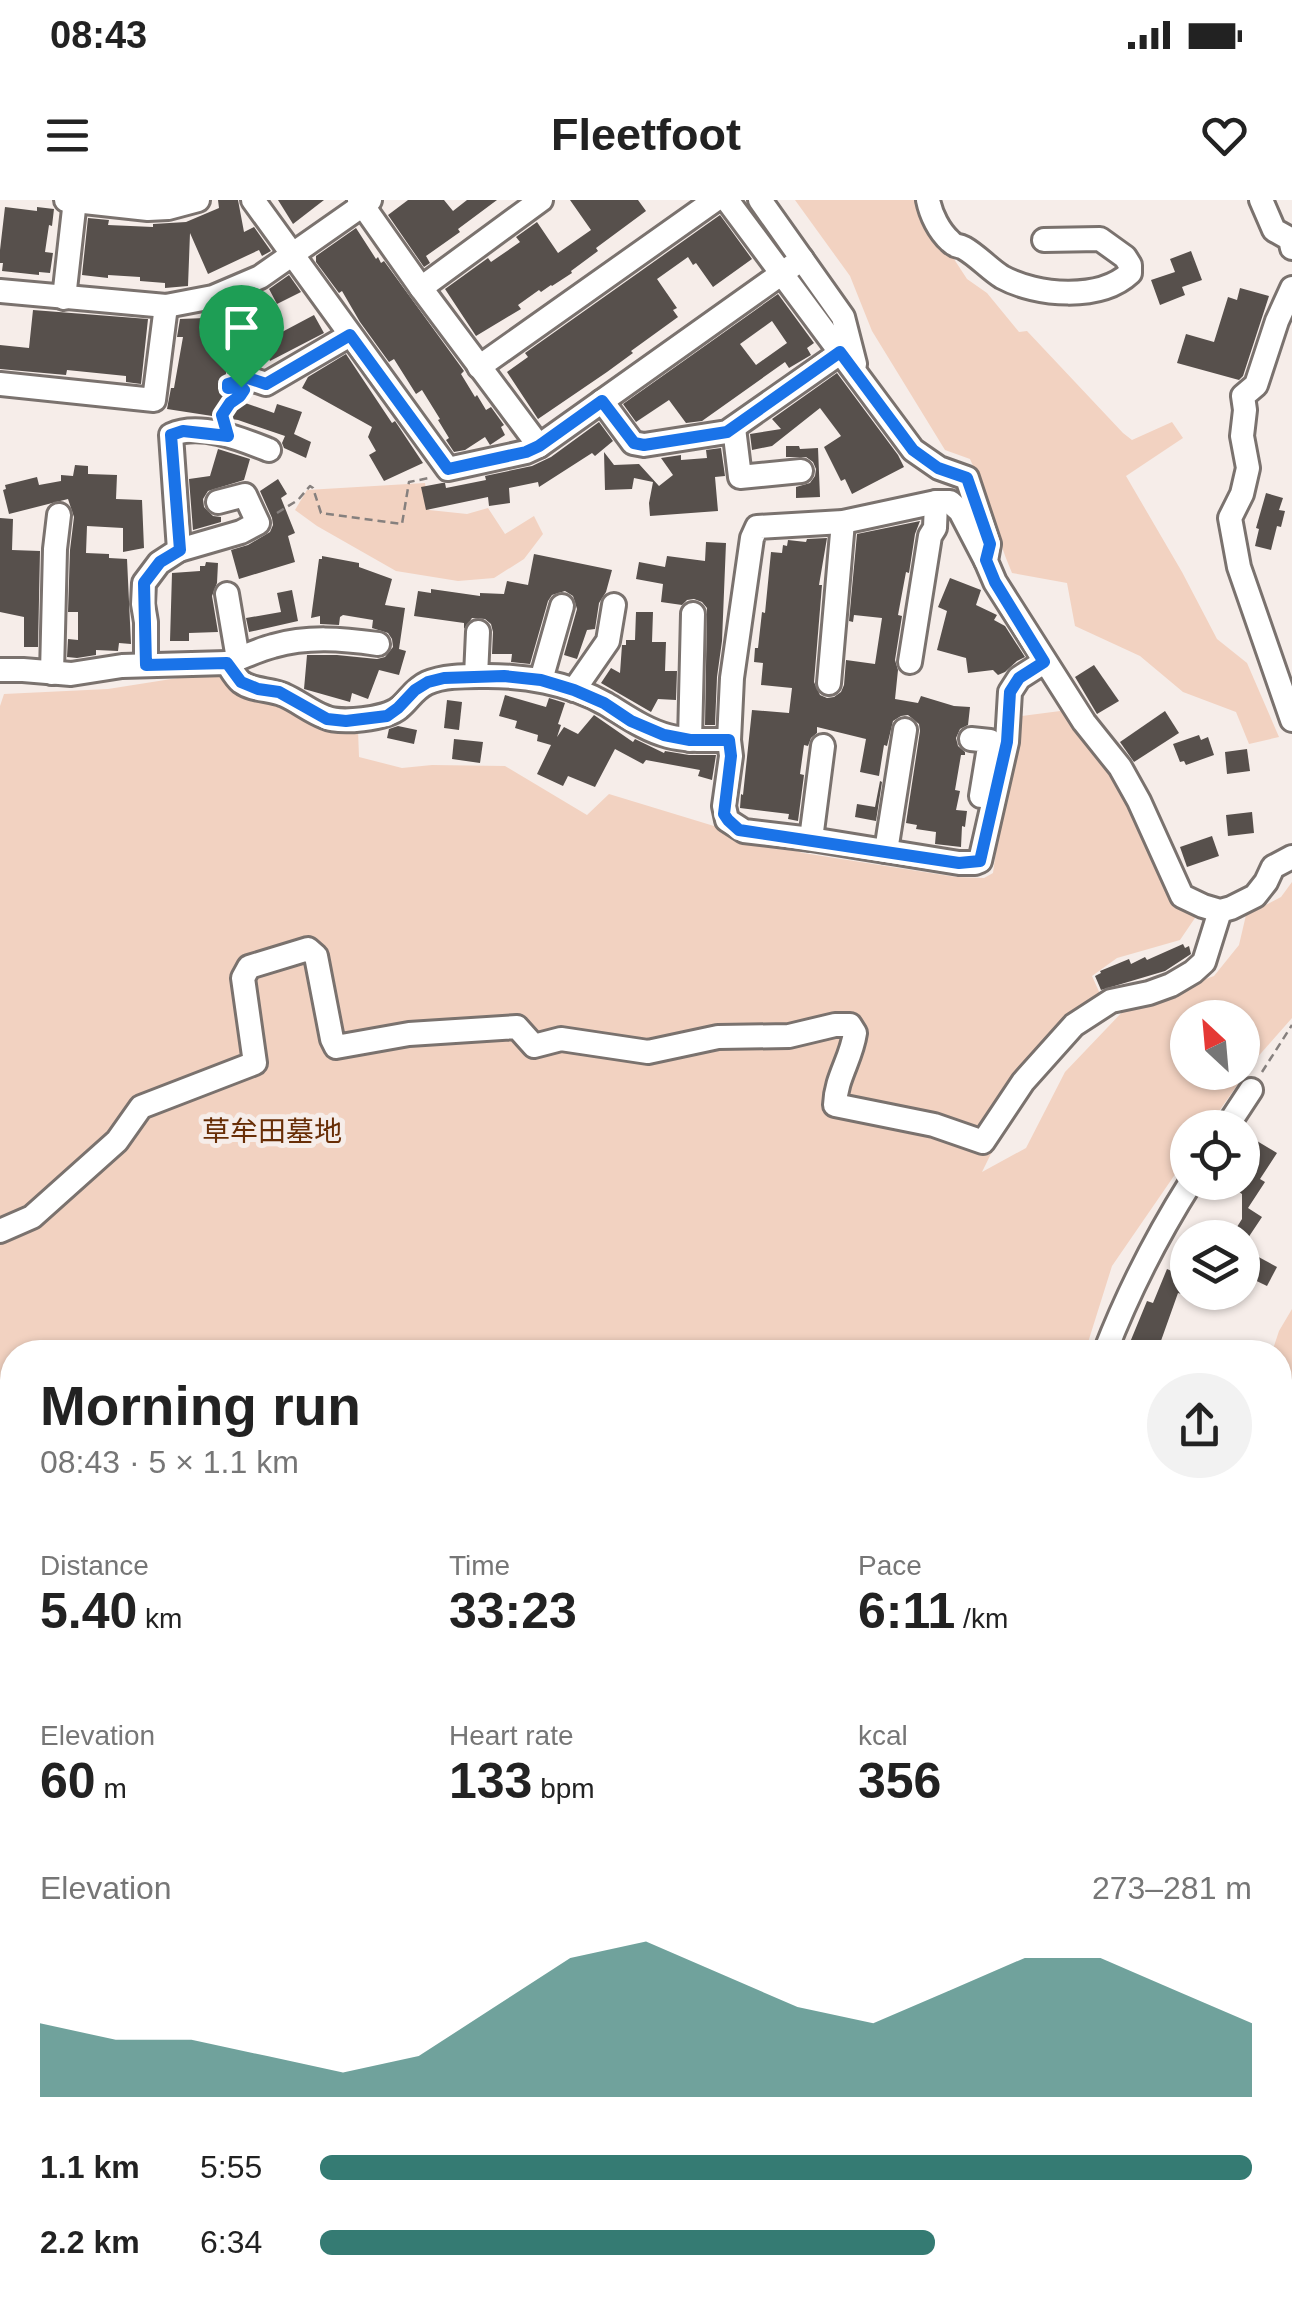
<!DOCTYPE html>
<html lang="en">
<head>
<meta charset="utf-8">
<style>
	:root { --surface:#fff; --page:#f2f2f2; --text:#222; --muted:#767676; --accent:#357b73 }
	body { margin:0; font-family:Arial,"Noto Sans JP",sans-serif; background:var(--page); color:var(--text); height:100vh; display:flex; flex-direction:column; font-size:38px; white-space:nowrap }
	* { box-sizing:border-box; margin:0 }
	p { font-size:32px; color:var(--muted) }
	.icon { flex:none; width:55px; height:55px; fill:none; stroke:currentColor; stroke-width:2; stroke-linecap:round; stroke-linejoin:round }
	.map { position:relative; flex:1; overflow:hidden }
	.panel { position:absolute; left:0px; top:1140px; width:1292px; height:960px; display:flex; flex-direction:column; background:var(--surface); border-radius:40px 40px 0 0; box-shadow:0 2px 8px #0004 }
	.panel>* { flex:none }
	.needle { width:65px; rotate:334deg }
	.buttons { position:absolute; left:1170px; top:800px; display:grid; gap:20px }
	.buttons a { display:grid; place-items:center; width:90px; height:90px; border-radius:50%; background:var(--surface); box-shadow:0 2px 8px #0004; font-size:50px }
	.pin { position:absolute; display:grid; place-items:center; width:85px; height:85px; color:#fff; margin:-102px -42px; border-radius:50% 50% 50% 0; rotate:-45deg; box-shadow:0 0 10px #0007 }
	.pin .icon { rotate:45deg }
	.round { display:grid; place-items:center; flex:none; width:105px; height:105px; border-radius:52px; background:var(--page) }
	.head { display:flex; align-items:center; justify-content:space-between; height:170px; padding:0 40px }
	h1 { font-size:55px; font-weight:800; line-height:75px }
	.metrics { display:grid; grid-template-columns:repeat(3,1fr); gap:15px; height:170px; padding:10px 40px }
	.metrics div { display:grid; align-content:center }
	.metrics b { font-size:50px; font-weight:800 }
	.metrics small { font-size:28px; font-weight:400 }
	.metrics p { font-size:28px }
	.chart { height:280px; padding:20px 40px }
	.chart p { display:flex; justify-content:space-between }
	.chart svg { width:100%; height:180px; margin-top:10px; fill:var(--accent); opacity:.7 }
	ul { padding:0 40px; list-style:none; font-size:32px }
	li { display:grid; grid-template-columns:160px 120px 1fr; align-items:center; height:75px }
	li i { height:25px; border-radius:12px; background:var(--accent) }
	.status { display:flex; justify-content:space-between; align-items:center; height:70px; padding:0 50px; background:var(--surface); direction:ltr }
	.status svg { height:28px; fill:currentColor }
	header { display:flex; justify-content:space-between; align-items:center; height:130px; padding:0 40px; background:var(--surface); font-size:45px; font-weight:800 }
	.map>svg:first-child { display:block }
	.green { fill:#f2d2c1; fill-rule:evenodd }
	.water { fill:#a0dfd6 }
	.building { fill:#57504c; fill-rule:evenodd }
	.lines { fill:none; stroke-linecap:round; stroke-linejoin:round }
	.minor-casing { stroke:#7a726e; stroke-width:28 }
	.highway-casing { stroke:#7a726e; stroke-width:40 }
	.path { stroke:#86807e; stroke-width:2.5; stroke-dasharray:8 5; stroke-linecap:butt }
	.minor { stroke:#fff; stroke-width:22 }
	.highway { stroke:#fff; stroke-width:35 }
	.rail { stroke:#676260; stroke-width:5; stroke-dasharray:20 10; stroke-linecap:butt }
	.route-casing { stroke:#fff; stroke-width:20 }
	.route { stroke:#1a73e8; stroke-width:12 }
	.labels { text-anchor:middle; stroke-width:10; stroke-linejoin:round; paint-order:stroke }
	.park-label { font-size:28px; fill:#682e06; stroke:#f6ede9 }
</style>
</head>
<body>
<div class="status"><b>08:43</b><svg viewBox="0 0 49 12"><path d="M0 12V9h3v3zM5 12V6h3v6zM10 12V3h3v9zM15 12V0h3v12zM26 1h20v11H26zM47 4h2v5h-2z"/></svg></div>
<header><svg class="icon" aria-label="menu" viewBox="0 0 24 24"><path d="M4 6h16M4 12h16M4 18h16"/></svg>Fleetfoot<svg class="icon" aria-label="heart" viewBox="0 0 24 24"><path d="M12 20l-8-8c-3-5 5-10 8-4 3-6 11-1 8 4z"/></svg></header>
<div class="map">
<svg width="1292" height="2100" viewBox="0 0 1292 2100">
	<rect width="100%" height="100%" fill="#f6ede9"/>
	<!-- green -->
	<g class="green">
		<path d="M795,0H922L924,13L967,79L987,93L1019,132L1027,131L1123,233L1132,240L1172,222L1183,238L1126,276L1182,372L1217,439L1247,463L1279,537L1249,544L1236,512L1183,492L1140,456L1075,426L1067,383L1012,373C996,336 987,296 970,259L945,250L872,131L850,76Z"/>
		<polygon points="425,283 429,310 467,314 488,308 505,334 534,316 543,334 524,359 494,378 458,381 396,371 317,326 295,310 307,290"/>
		<path d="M222,471L358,530L359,557L402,568L432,565L505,566L587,615L609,594L803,653L956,677L984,678L993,673L1014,517L1068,510L1132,611L1177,708L1197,715L1180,740L1117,758L1092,776L1101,796L1042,850L982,972L1026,948L1065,872L1127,807L1214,776L1239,745L1246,715L1281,697L1292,682V818L1254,861L1208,927L1188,928L1187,957L1112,1066L1085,1152H12V1473L0,1464V506L4,494L108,489ZM1188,818H1242V872H1188Z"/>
		<polygon points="1292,1109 1292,1385 1280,1377 1280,1152 1272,1152 1279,1131"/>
		<polygon points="1280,1600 1288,1601 1292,1611 1292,2002 1280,2010"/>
		<polygon points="0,1776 12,1784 12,1934 0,1925"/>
	</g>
	<!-- water -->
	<g class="water">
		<polygon points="0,1613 12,1623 12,1726 0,1716"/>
		<polygon points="565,2088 650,2088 665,2100 573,2100"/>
	</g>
	<!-- building -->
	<g class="building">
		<polygon points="218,0 238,0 244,32 254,27 271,51 262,56 259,50 208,74 190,33 188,86 165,88 165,83 140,81 140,77 108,75 108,78 82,75 88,18 109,20 108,25 153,27 153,24 186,22 219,8"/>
		<polygon points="278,0 324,0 293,24"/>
		<polygon points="408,0 444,0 453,11 467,0 497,0 458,29 460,32 426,56 430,63 424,67 388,15"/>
		<polygon points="570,0 638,0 646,11 596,48 598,51 571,71 572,73 552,86 551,85 541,92 539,90 518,105 521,109 476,136 445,89 488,58 491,62 520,42 516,37 537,22 558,53 591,30"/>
		<polygon points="5,7 37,11 37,7 54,9 52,26 49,25 45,52 53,53 50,73 39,72 39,75 2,71 3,63 0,63 0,50"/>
		<polygon points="720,15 752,59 713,87 696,63 693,65 688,57 657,79 677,108 673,110 678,117 631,151 633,153 607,172 538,219 507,172 528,157 525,153"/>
		<polygon points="356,28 376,59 378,57 381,63 384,61 464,171 461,174 475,197 477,195 486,210 491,207 504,225 501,227 505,235 490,245 485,237 465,250 454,252 446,240 449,238 438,220 440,219 422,190 416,194 394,159 389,162 360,122 342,91 339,93 316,62 316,56"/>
		<polygon points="1191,51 1202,80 1182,87 1185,95 1160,105 1151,80 1175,72 1170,59"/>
		<polygon points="289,75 301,92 277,104 269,89"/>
		<polygon points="1240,88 1269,96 1243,176 1239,180 1177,163 1186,134 1214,142 1228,97 1237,100"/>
		<path d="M778,94L814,143L807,148L811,155L789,168L785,162L702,221L686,223L669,200L636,222L623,204ZM772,121L787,143L756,165L740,144Z"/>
		<polygon points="272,106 282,132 314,115 324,133 270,161 268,157 227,167 225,180 228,197 274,213 277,204 302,212 294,234 311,242 306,258 284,248 282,243 285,236 238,220 167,209 171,188 174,188 183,137 177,137 180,119 205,118 204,127 234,115 236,121"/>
		<polygon points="33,110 148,119 141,184 126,182 126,176 67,170 66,175 0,169 0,145 29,148"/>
		<polygon points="346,154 392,223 395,221 423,263 384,281 369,255 376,251 368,237 372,227 302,188 308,177"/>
		<polygon points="837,173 898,255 904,267 852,294 845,279 841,281 824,247 841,236 820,208 772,246 752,250 750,234 781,229 772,219"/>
		<polygon points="599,222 613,241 595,256 592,253 539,287 538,282 509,288 510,303 489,306 488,297 426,310 421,287 442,283 445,283 446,288 486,280 485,276 532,266 551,257"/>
		<polygon points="786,246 799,246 800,249 818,248 820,297 796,298 796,287 810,283 815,276 816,269 813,262 806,257 786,257"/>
		<polygon points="721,248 725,276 715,277 718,311 650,316 649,303 653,282 634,278 632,289 605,290 604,252 614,265 639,264 659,286 673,275 661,258 681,255 681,260 707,258 706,250"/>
		<polygon points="218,249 250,259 244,280 208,291 203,299 204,307 213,316 221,317 221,322 193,330 189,279 210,276"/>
		<polygon points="75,265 88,266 88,274 117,275 116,299 142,300 144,348 123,352 123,328 87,326 86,353 109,354 109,358 127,359 131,444 119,443 118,451 96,450 96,455 77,458 67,457 68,439 78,440 78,412 68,412 70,350 74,317 68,299 9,314 3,290 6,289 5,285 37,277 39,285 61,281 61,275 73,276"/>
		<polygon points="278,279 287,294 281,298 295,333 288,336 295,362 239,379 231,350 248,345 270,332 273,325 272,318 260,291"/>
		<polygon points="1266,293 1283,298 1279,310 1285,311 1281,327 1277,326 1271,350 1255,346 1259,329 1256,328"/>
		<polygon points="0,318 13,319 12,350 40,351 38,447 24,447 24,417 0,412"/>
		<polygon points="920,321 915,334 909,373 906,372 898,415 902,416 895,460 898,470 895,499 918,503 921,496 954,506 970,507 968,525 960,529 956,538 958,546 965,552 965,555 961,555 955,590 960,591 956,610 967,611 965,627 962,626 961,647 935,644 936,632 916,629 917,625 906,623 920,531 919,524 908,515 901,516 893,521 887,546 884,545 879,576 860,572 866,539 817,527 817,533 811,538 808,546 804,545 800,574 804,575 798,621 788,619 789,614 740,608 741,594 743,595 752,510 789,513 792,488 761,485 763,463 754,462 755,448 758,448 762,412 765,413 771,352 782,353 783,345 787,346 788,340 806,342 807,339 827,338 819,385 822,385 814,482 820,495 827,498 834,497 841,492 844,485 846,460 875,464 882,418 854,415 853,422 849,421 857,334"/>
		<polygon points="706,342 726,343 722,441 717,477 715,525 705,525 707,408 702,402 694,399 687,400 682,405 661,402 663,384 636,379 639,362 665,367 667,356 705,361"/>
		<polygon points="534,354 612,370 606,392 599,403 595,429 587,430 577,459 564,455 577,409 573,396 565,391 552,395 548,401 530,464 511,462 512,454 492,454 493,432 491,424 485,419 472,418 464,429 464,423 414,416 418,391 431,393 431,389 480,396 480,393 504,394 507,381 528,385"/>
		<polygon points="322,356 359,363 359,367 392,379 385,405 405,408 399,449 406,451 399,475 379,470 368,499 352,493 350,502 304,489 307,455 337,455 377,459 385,457 393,447 392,439 388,433 372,428 373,420 343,415 340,417 339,425 320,424 320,416 311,418 319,359 322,359"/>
		<polygon points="206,362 218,363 217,383 212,396 218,432 189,433 189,441 170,441 172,373 200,371 200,366 205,366"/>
		<polygon points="950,378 981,390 976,405 997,415 994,420 1005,426 1025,457 1017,461 1005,472 998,475 993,470 968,473 966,458 937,450 947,411 938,407"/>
		<polygon points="292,390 298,421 249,432 246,418 281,412 277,393"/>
		<polygon points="636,412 653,412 652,442 666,442 665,471 677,471 676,500 658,499 651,512 601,483 611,468 620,473 622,445 626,445 626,440 635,440"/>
		<polygon points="1094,465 1119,501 1097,514 1075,477"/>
		<polygon points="505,495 546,507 549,498 565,503 558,524 561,525 557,537 564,527 578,534 594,515 633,542 635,539 664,553 665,551 689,555 716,555 712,580 698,576 700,570 646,560 643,564 615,549 595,587 568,576 563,586 537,574 551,545 537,541 538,535 515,528 517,521 499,516"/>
		<polygon points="447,500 462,502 459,530 444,528"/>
		<polygon points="1165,511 1179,533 1134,562 1120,542"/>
		<polygon points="398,526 417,530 414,544 387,538 389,529"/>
		<polygon points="1199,535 1201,540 1208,537 1214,555 1186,565 1184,561 1180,562 1173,544"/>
		<polygon points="454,539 483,542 480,563 452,559"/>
		<polygon points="1247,549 1250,571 1227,574 1225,552"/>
		<polygon points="880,581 882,582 876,621 855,617 857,604 875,607"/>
		<polygon points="1252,612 1254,633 1228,636 1226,615"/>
		<polygon points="1212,636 1219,656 1187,667 1180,647"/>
		<polygon points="1183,744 1185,748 1189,746 1191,754 1165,771 1101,790 1095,776 1101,773 1100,771 1129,759 1131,764 1145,757 1147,760"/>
		<polygon points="1257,941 1277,953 1260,979 1265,982 1248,1008 1262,1017 1248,1038 1230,1038 1242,1019 1242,994 1225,982 1242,982 1242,963"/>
		<polygon points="1242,1048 1277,1067 1267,1086 1242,1074"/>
		<polygon points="1167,1069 1188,1078 1188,1096 1178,1093 1157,1152 1126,1152 1147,1101 1153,1103"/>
	</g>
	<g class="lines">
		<defs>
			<g id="minor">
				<polyline points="66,0 148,9 168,8 198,0"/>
				<polyline points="253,0 448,269 526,252 539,246 802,59"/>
				<polyline points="359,0 421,88 539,246"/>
				<polyline points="727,0 913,250 939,268 967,278 989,344 986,361 995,382 1084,522 1120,567 1139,601 1182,696 1203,706 1220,711 1231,708 1255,696 1266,682 1273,667 1292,657"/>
				<polyline points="760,0 843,117 855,164"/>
				<path d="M928,0C931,15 939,31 950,41C957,48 956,44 964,48C978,56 989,69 1002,77C1037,96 1100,101 1130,73V65L1125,57L1100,39L1044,40"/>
				<polyline points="1261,0 1274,30 1290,39 1292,48"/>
				<polyline points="421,88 541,0"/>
				<polyline points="1292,88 1277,121 1256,185 1243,196 1245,210 1242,236 1248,268 1242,294 1230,318 1239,367 1292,520"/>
				<polyline points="0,91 166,106 213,97 260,77 370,0"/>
				<polyline points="64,98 75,0"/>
				<polyline points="479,167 715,0"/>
				<polyline points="240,179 248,178 266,184 350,135"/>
				<polyline points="0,184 154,200 166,106"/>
				<polyline points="602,201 633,243 644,245 727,232 840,153"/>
				<polyline points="734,228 740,277 801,271"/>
				<polyline points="179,350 241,332 258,323 245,295 218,302"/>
				<polyline points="986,361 960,311 950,302 936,302 843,322 757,327 752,338 732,478 729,540 731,556 724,606 727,620 744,631 811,639 959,663 975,663 980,661 1007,542 1010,492 1019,478 1044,462"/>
				<polyline points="227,394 238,459"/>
				<polyline points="910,462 930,336 935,328 936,302"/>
				<path d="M227,463C242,458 257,450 273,446C308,436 342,439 378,444"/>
				<path d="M146,465V422L143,404L144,383L159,363L179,350L171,235C200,222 241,239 269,250"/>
				<path d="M0,470H23L71,474L122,466L227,463C231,469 235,477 241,482C253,491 271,489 284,495C298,501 311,512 325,517C340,524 386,519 399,508C409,500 414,489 427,483C443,476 463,476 480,476C523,475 569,483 606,504C626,516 645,530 668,536C688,541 708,540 729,540"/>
				<polyline points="52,473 55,349 59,315"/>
				<polyline points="476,476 478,432"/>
				<polyline points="541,480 562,406"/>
				<polyline points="829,483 843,322"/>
				<polyline points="574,490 608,441 614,405"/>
				<polyline points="971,539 990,541 981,596"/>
				<polyline points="690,540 693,414"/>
				<polyline points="811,639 823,546"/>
				<polyline points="886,651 905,530"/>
				<polyline points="1226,928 1251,890"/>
				<path d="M0,1031L32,1017L117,941L141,907L255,863L243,778L249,767L308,749L316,756L332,839L336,847L409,834L517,827L534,846L561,839L648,852L718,837L789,836L835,825H850L855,833C851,860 836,877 835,905L934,925L983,942L1023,882L1074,825L1111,801L1149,793L1171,785L1193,772L1204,762L1220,711"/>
				<path d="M1105,1152C1129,1090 1155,1039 1191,982"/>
				<polyline points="1280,1513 1292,1517"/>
				<polyline points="0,1758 12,1767"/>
				<polyline points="0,1935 12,1945"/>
				<polyline points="162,2088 170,2100"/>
				<polyline points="280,2088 295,2100"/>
				<polyline points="353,2088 367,2100"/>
				<polyline points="476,2088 489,2100"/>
				<polyline points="1139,2088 1142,2100"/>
				<polyline points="222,2100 233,2088"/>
				<polyline points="1002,2100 1012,2088"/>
				<polyline points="1194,2100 1237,2088"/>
			</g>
			<g id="highway">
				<polyline points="0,1526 12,1536"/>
				<polyline points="817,2088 834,2100"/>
				<polyline points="853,2088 871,2100"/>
			</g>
		</defs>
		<!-- minor casing -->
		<use href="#minor" class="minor-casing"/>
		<!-- highway casing -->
		<use href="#highway" class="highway-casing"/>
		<!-- path -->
		<g class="path">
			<polyline points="222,215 236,198"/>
			<polyline points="277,313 298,300 310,286 313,288 321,313 402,324 409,282 429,278"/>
			<polyline points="1262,872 1292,825"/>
			<polyline points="0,1585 12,1595"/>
			<polyline points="683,2088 694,2100"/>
			<polyline points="622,2100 634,2088"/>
		</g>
		<!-- minor -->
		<use href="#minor" class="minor"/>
		<!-- highway -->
		<use href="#highway" class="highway"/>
		<!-- rail -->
		<g class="rail">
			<polyline points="1095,2088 1097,2100"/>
			<polyline points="1111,2088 1112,2100"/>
		</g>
	</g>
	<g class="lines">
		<defs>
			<polygon id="route" points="350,135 448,269 526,252 539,246 602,201 634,243 644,245 727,232 840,152 913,250 938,268 967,278 990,344 986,360 995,382 1044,462 1019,478 1010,492 1007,542 980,661 959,663 739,630 728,620 724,614 731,556 729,540 690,540 664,535 631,521 604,503 574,490 541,480 504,476 444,478 428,482 415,490 398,508 387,516 346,521 327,519 279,492 258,489 241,482 227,463 146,465 144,383 160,362 180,350 171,235 183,231 228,236 222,215 230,203 240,196 244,190 241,187 228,188 228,184 248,178 266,184"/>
		</defs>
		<!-- route casing -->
		<use href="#route" class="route-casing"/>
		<!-- route -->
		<use href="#route" class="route"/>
	</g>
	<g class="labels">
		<!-- park labels -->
		<g class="park-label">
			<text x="272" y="941">草牟田墓地</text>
		</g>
	</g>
</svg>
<div class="buttons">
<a><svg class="needle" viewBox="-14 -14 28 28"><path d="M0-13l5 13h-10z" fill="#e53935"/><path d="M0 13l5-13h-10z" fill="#767676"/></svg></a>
<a><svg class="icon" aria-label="locate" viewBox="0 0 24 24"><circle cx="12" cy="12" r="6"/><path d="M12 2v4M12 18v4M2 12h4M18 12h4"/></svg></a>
<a><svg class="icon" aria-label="layers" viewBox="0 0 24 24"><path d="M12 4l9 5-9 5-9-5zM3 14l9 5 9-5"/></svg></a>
</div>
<div class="pin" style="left:241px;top:187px;background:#1e9e55"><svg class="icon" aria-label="arrive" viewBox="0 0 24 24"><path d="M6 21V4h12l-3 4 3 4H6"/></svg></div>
<section class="panel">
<div class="head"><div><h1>Morning run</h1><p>08:43 · 5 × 1.1 km</p></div><a class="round"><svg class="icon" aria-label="share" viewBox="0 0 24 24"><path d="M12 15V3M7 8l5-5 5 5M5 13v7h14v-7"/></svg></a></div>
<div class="metrics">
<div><p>Distance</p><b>5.40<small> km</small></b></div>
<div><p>Time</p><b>33:23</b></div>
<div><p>Pace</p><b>6:11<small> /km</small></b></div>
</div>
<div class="metrics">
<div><p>Elevation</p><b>60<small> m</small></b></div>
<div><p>Heart rate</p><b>133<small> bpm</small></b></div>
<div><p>kcal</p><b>356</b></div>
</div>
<div class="chart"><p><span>Elevation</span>273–281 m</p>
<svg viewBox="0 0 160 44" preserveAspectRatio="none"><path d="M0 44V26L10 30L20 30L30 34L40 38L50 34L60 22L70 10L80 6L90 14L100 22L110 26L120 18L130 10L140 10L150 18L160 26V44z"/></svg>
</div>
<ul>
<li><b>1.1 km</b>5:55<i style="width:100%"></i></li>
<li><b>2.2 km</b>6:34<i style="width:66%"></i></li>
</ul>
</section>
</div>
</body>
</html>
